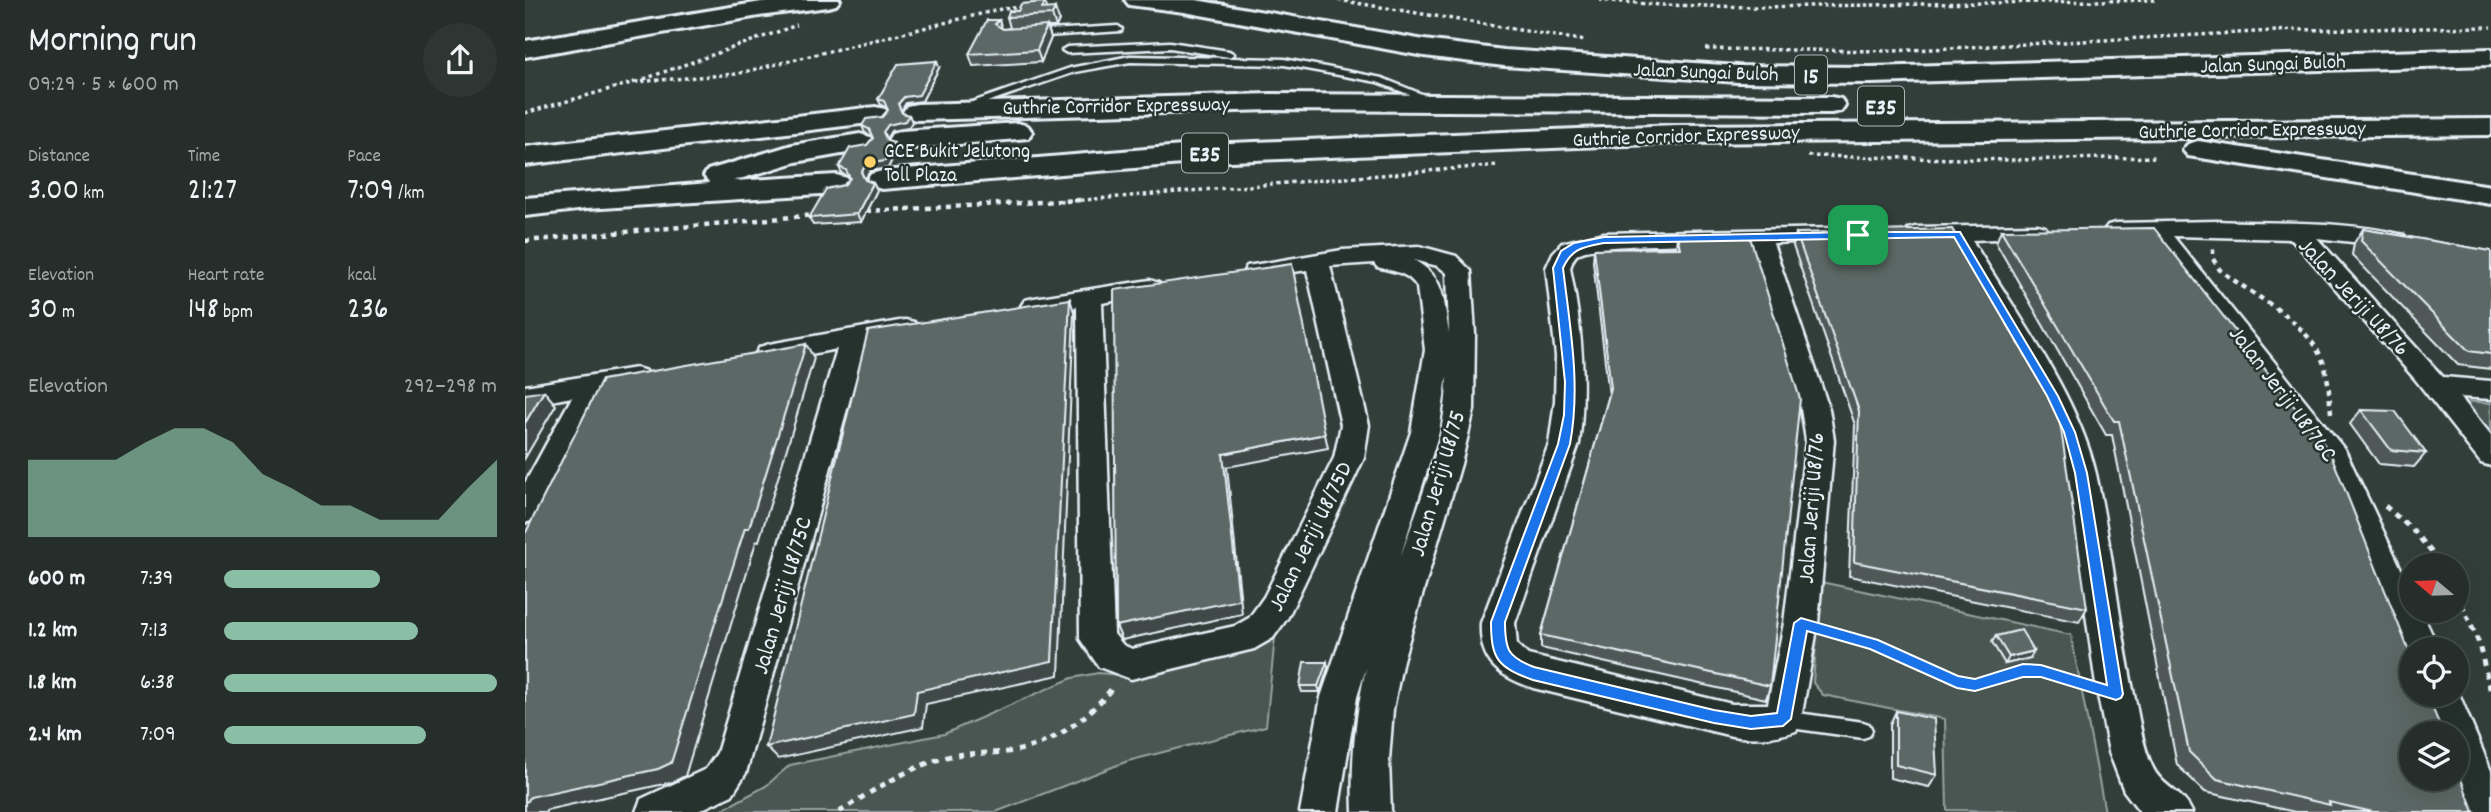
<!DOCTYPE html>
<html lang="en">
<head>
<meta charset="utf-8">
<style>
	:root { --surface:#262e2b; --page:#2e3633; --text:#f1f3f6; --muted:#a4a8a9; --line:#424a47; --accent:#8abfa5 }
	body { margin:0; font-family:Dekko,sans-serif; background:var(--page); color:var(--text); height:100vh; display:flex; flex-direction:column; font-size:26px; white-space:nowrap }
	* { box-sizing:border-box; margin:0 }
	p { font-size:23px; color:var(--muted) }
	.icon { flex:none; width:38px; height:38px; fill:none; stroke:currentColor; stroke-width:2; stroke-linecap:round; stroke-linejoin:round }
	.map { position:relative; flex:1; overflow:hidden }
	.side { display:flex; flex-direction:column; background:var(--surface); width:525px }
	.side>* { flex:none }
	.needle { width:46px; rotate:289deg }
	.fabs { position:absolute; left:1874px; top:553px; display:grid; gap:14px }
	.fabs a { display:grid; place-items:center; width:70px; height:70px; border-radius:50%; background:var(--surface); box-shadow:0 7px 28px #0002,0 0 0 2px var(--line); font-size:35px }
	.pin { position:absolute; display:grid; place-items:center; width:60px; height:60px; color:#fff; margin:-30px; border-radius:14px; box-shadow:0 4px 10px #0006 }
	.round { display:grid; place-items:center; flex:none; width:74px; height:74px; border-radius:37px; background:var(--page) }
	.overview { display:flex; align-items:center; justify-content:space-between; height:119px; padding:0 28px }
	h1 { font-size:38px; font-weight:600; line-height:52px }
	.stats { display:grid; grid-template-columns:repeat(3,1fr); gap:10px; height:119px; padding:7px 28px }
	.stats div { display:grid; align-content:center }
	.stats b { font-size:30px; font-weight:600 }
	.stats small { font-size:19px; font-weight:400 }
	.stats p { font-size:19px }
	.chart { height:196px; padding:14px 28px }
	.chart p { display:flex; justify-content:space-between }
	.chart svg { width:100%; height:126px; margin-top:7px; fill:var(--accent); opacity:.7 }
	ul { padding:0 28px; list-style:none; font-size:23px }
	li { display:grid; grid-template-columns:112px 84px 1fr; align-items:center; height:52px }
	li i { height:18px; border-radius:9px; background:var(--accent) }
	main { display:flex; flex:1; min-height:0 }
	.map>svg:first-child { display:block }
	.green { fill:#495651; stroke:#98a4a4; stroke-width:2 }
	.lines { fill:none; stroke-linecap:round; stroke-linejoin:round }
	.lane-casing { stroke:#e8f1f8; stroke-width:5 }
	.street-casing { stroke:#e8f1f8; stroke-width:5 }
	.highway-casing { stroke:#e8f1f8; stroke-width:6 }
	.path-far2 { stroke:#e8f1f8; stroke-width:3.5; stroke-dasharray:3.5 3.5; stroke-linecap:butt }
	.path-far1 { stroke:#e8f1f8; stroke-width:4.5; stroke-dasharray:5 5; stroke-linecap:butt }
	.path { stroke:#e8f1f8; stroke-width:5; stroke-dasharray:6 6; stroke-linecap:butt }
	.lane { fill:#26332d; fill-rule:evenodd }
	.street { fill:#26332d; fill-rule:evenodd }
	.highway { fill:#26332d; fill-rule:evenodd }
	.wall { fill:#4f5957; stroke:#e8f1f8; stroke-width:2 }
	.shaded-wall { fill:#404947; stroke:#e8f1f8; stroke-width:2 }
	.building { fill:#5c6865; stroke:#e8f1f8; stroke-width:2 }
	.route { fill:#1a73e8; stroke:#fff; stroke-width:2; fill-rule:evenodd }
	.poi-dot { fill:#ffd166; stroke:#26332d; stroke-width:2.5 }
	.labels { text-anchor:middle; stroke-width:5; stroke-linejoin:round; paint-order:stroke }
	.far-street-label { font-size:21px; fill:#e8f1f8; stroke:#26332d }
	.far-poi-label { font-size:21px; fill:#e8f1f8; stroke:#26332d; text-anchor:start }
	.shield { fill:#26332d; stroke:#aeb8bb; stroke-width:2 }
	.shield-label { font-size:23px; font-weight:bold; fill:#e8f1f8 }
	.street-label { font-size:24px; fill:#e8f1f8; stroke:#26332d }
</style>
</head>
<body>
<main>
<section class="side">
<div class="overview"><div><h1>Morning run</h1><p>09:29 · 5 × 600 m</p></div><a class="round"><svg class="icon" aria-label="share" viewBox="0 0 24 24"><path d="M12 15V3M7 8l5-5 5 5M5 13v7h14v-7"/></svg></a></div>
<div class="stats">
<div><p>Distance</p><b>3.00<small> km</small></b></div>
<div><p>Time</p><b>21:27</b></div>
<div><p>Pace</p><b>7:09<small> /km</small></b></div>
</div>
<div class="stats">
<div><p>Elevation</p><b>30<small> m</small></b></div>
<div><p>Heart rate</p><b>148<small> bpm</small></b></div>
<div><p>kcal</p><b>236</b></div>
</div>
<div class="chart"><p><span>Elevation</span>292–298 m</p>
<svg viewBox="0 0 160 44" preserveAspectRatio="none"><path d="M0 44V17L10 17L20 17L30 17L40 11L50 6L60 6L70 11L80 22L90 27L100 33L110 33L120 38L130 38L140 38L150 27L160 17V44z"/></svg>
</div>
<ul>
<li><b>600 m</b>7:39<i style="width:57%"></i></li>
<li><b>1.2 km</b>7:13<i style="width:71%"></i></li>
<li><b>1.8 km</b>6:38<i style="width:100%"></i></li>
<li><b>2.4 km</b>7:09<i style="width:74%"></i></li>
</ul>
</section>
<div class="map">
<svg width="1966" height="812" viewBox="0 0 1966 812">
	<rect width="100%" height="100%" fill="#323e39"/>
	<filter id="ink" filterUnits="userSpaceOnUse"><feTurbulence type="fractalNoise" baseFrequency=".0143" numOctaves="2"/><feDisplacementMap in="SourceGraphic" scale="14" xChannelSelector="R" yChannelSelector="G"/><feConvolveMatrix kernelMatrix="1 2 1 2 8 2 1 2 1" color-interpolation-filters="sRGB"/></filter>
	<g filter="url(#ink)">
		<!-- green -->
		<g class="green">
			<polygon points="1935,401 1966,403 1966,444"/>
			<polygon points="1296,582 1546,635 1580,812 1422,810 1420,719 1298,695 1288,683"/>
			<polygon points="750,637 741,726 603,761 471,812 193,812 241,786 265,765 419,734 547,678 573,673 617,677"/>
		</g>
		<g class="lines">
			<defs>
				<g id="lane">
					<polygon points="593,26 597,29 596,31 507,37 502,34 507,31"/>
					<polygon points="645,42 704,51 709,54 704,57 645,48 542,53 537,50 542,47"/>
					<polygon points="605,56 759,59 857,78 914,101 909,104 852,82 759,65 605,62 550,72 439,110 430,108 545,68"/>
					<polygon points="1258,711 1338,722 1344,724 1347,730 1344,736 1338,738 1258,727 1252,725 1249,719 1252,713"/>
				</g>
				<g id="street">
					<path d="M1692,221C1754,224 1818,220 1879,235L1883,240L1879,245L1871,247L1792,238L1918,377L1966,381V399L1935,397L1966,435V466L1956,463L1890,379L1767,239L1648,236L1820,450L1886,590V611H1896L1914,649H1886L1885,659L1797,463L1624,236L1583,235L1579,230L1583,225L1591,223Z"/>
					<path d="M1512,225L1520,227L1524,232L1520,237L1447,240C1489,310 1553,395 1571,474C1588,550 1594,628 1611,704C1615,724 1618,747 1627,766C1636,787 1658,791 1667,812H1615L1599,791L1584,752L1571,685L1541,473L1530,432L1514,396L1424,240L1383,239L1379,234L1383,229L1391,227Z"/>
					<path d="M1309,228L1317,230L1321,235L1317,240L1248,243L1304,409L1309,440L1293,623L1276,719L1271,731C1250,738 1229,739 1207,736L1008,688C974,676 954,663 956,623L1024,444L1030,401L1031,356L1021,268L1028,253L1037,243L1079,233ZM1225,244L1276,409L1281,440L1259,623L1243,704H1207L1003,655L992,645L990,623L1054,444C1062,385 1057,327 1045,268C1047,263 1048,257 1053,254C1070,242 1196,245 1225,244Z"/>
					<path d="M894,246L931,256L946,271L950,334L949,410L936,464L878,660L868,709L864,760L866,812H828C826,762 830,717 841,668L832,697L813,812H775L796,697L886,432L900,350L892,287C883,272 868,271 852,267L849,263L805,266L844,425L839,458L763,617L748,638L729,649L606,679L574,667L555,639L552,307L509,314L500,312L496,306L500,300L509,298L625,280L634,283L637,288L634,293L577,303L589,634L598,645L607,649L710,626L724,618L739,597L809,458L816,425L782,270L731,278L722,276L719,271L722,266L817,250ZM889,260L913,266L922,273L924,333C918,299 921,278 889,260ZM922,376C922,439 895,500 875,558L914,432Z"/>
					<polygon points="380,320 389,322 393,328 389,334 340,344 221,773 207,795 171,812 111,812 116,799 181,769 192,753 312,349 244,362 235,359 231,353 235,347 244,344"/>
					<polygon points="111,368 121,371 125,377 121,383 78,392 11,519 0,523 0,483 47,397 0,406 0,386"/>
					<polygon points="1932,689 1966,771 1966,812 1945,812 1931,779 1932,733 1914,733 1899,695 1932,695"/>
				</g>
				<g id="highway">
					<polygon points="248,0 315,0 311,5 303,7 234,16 0,57 0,41"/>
					<polygon points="600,0 671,0 899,40 979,50 1213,66 1346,67 1966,49 1966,65 1346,83 1213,82 979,66 899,56 659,12 604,5"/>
					<polygon points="746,94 1306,97 1316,99 1320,105 1316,111 1306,113 746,110 392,120 382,118 378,112 382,106 392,104"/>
					<polygon points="350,107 360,109 364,115 360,121 0,165 0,147"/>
					<polygon points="1966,119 1966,135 1152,143 681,162 357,189 346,186 342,180 346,174 357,171 681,144 1152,125"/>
					<polygon points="493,123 503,126 507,132 503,138 377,149 367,146 363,140 367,134 377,131"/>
					<polygon points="335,134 345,137 349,143 345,149 271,162 208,181 311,175 322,178 326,184 322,190 311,193 61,209 0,216 0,198 185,183 179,176 183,170 267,145"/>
					<polygon points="1673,141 1966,186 1966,204 1663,156 1658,150 1663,144"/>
				</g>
			</defs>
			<!-- lane casing -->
			<use href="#lane" class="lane-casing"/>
			<!-- street casing -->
			<use href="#street" class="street-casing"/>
			<!-- highway casing -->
			<use href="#highway" class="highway-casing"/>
			<!-- path-far2 -->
			<g class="path-far2">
				<polyline points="813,0 1061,41"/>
				<polyline points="1074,0 1136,5 1231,7 1630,0"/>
				<polyline points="1181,49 1368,51 1769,30 1966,27"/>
				<polyline points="119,79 272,25"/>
				<polyline points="110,82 211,74 476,9 500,7"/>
				<polyline points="0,113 110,82"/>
				<polyline points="1283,156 1488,160 1633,157"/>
				<polyline points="535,202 974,165"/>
			</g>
			<!-- path-far1 -->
			<g class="path-far1">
				<polyline points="341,211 556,200"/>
				<polyline points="0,241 290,215"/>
				<path d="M1688,249V259L1695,270C1729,297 1778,317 1797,359C1804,376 1804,395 1806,413"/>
			</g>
			<!-- path -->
			<g class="path">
				<polyline points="1860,506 1890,532 1917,565"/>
				<polyline points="1932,593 1953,641 1966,692"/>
				<polyline points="1304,631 1348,644 1432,682 1450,685 1498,671 1516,671 1561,684"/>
				<path d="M314,812C347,791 381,769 418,758C439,752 461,754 482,752C526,747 562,719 589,686"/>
			</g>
			<!-- lane -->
			<use href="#lane" class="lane"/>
			<!-- street -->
			<use href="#street" class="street"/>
			<!-- highway -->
			<use href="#highway" class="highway"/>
		</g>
		<!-- wall -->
		<g class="wall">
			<polygon points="520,2 522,8 534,20 531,27 523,27 526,38 516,62 448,66 444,54 474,20 477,28 478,29 485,28 482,17 493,11"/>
			<polygon points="414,68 397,101 381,103 376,110 377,113 384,115 387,122 383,128 366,131 361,139 372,150 363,168 345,171 340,179 341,180 348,183 352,190 336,222 288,225 284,218 319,185 325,178 324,176 317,174 314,167 342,145 348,138 347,136 340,133 337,126 357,117 363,110 362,108 356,105 353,99"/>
			<polygon points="1838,229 1966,251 1966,369 1933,365 1827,255 1829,243"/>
			<polygon points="1476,230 1949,812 1770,812 1680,792 1652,765 1587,435 1581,435 1471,243"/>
			<polygon points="1271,233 1562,608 1554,622 1324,576 1330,425 1268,246"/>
			<polygon points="1152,235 1245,686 1241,699 1016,648 1016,635 1084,395 1068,262 1069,249 1151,248"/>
			<polygon points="1836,410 1901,453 1889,467 1854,464 1825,424"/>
			<polygon points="1471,636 1505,658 1480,664 1467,642"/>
			<polygon points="803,668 795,692 777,692 775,686"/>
			<polygon points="1371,711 1412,775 1404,787 1365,778 1365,724"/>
		</g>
		<!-- shaded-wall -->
		<g class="shaded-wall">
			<polygon points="530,8 534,20 531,27 527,15"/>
			<polygon points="522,26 526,38 516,62 512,50"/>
			<polygon points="412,61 414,68 397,101 381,103 376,111 373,104"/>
			<polygon points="384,115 387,122 383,128 366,131 361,139 358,132 363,125"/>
			<polygon points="369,143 372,150 363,168 345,171 340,179 336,172 342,164"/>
			<polygon points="348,183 352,190 336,222 332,214"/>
			<polygon points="545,299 549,312 534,675 401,704 398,727 253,759 241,747 392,691"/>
			<polygon points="281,344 289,358 234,541 231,542 160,776 148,782 21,810 21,812 0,812 0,802 5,797"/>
			<polygon points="19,391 31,405 0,458 0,423"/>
			<polygon points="800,434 803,448 702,467 717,614 597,640 591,626 698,454"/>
			<polygon points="1509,651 1505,658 1480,664 1484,657"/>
			<polygon points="802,662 803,668 795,692 793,686"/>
		</g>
		<!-- building -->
		<g class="building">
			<polygon points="520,2 517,9 530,8 527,15 482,17 484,11 493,11 496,4"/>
			<polygon points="462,20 474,20 470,24 478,29 522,26 512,50 444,54"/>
			<polygon points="412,61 394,95 379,97 373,104 377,113 384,115 380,121 363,125 358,132 362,141 369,143 360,161 342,164 336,172 340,180 348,183 332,214 284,218 301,189 319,185 325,178 321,170 314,167 325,148 342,145 348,138 344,129 337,126 341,119 357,117 363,110 359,101 353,99 373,64"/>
			<polygon points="1629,228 1805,452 1886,656 1886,695 1902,695 1918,733 1886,733 1886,779 1932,779 1932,769 1949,812 1848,812 1804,802 1805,805 1692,779 1664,752 1594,421 1589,421 1476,230"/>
			<polygon points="1427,229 1524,395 1535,422 1562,608 1329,562 1334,411 1271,233"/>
			<polygon points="1838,229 1966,251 1966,354 1944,351 1836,241"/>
			<polygon points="1224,234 1275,399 1245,686 1016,635 1086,388 1069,249 1155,248 1152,235"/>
			<polygon points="767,264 800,434 698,454 714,600 591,626 589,290"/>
			<polygon points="545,299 527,661 392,691 389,714 241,747 343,331"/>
			<polygon points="281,344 224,528 220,528 146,763 133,769 5,797 3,801 0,802 0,534 77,380"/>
			<polygon points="19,391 0,423 0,394"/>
			<polygon points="1836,410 1870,411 1901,453 1866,450"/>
			<polygon points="1496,630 1509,651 1484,657 1471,636"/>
			<polygon points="779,662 802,662 793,686 775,686"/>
			<polygon points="1371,711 1409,719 1412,775 1371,765"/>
		</g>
	</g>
	<!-- route -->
	<path class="route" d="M1333,232H1435L1533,396L1550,432L1562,473L1598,694L1596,698L1591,700L1516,677H1498L1450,691L1432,688L1345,649L1282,631L1266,719L1258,726L1226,729L1189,723L1008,680C973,667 966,660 966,622L1033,444L1039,415L1040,382L1028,268L1036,251L1049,243L1079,237ZM1429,237L1522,396L1539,432L1550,473L1582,685L1516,665L1498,664L1450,679L1433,676L1353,640L1276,618L1269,623L1252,713L1226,716L1189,710L1009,667C983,657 980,650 980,622L1045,444C1056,385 1045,327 1038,268C1047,248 1059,247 1079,243Z"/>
	<!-- markers -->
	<circle class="poi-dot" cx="345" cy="162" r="7"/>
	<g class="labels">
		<!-- far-street labels -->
		<g class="far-street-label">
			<text transform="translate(1748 63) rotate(-2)" y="7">Jalan Sungai Buloh</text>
			<text transform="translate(1181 71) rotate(2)" y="7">Jalan Sungai Buloh</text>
			<text transform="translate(591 105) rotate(-1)" y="7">Guthrie Corridor Expressway</text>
			<text transform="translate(1727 129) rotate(-1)" y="7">Guthrie Corridor Expressway</text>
			<text transform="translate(1161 135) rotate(-2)" y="7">Guthrie Corridor Expressway</text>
		</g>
		<!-- far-poi labels -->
		<g class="far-poi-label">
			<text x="359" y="157">GCE Bukit Jelutong<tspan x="359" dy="24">Toll Plaza</tspan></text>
		</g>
		<!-- shield labels -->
		<g class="shield">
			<rect x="1270" y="55.5" width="32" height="39" rx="5"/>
			<rect x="1333" y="86.5" width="46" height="39" rx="5"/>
			<rect x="657" y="133.5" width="46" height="39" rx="5"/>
		</g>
		<g class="shield-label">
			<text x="1286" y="83">15</text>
			<text x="1356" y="114">E35</text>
			<text x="680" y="161">E35</text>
		</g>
		<!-- street labels -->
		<g class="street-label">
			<text transform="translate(1830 296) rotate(47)" y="8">Jalan Jeriji U8/76</text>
			<text transform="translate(1759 393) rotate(53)" y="8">Jalan Jeriji U8/76C</text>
			<text transform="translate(911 483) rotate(-74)" y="8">Jalan Jeriji U8/75</text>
			<text transform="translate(1285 508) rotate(-86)" y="8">Jalan Jeriji U8/76</text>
			<text transform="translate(784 536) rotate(-64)" y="8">Jalan Jeriji U8/75D</text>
			<text transform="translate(256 595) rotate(-74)" y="8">Jalan Jeriji U8/75C</text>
		</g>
	</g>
</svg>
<div class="fabs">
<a><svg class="needle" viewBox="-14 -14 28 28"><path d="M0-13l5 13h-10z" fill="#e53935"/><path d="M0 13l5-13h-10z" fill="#a4a8a9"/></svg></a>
<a><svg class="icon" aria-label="locate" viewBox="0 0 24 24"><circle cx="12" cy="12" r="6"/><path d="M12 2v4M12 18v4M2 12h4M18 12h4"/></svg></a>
<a><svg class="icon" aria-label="layers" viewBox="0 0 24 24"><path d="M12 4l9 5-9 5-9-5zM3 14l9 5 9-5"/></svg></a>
</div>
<div class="pin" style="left:1333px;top:235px;background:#1e9e55"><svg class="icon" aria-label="arrive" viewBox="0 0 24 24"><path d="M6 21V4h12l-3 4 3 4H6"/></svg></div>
</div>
</main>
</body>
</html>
